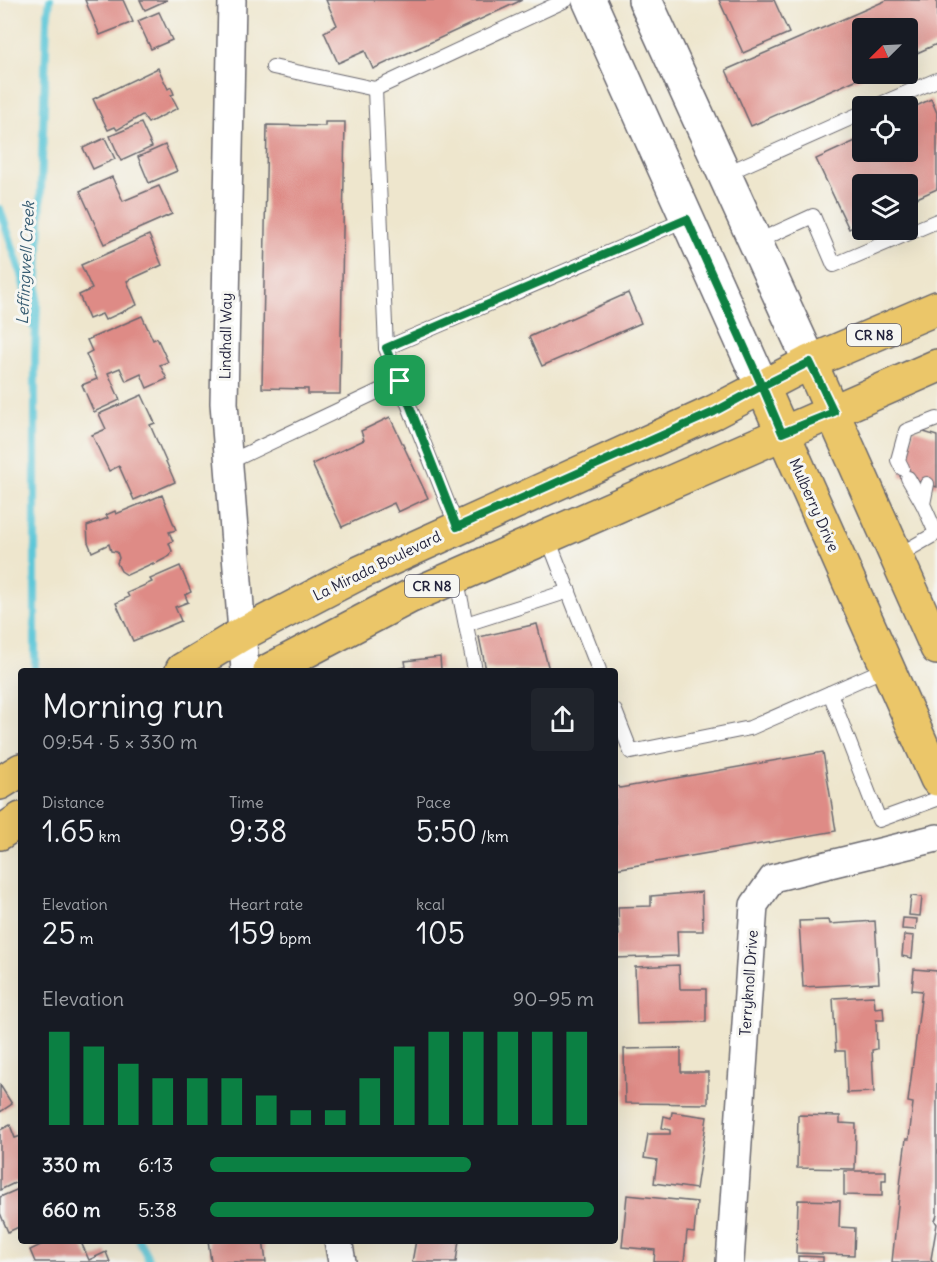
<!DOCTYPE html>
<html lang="en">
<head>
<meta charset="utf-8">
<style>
	:root { --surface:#171b24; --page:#20242c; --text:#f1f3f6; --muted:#9ea1a6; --accent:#0b8043 }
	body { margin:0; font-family:Delius,sans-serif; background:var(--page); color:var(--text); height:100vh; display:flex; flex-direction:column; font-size:22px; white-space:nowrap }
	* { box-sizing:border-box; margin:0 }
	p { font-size:20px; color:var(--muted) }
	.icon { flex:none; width:33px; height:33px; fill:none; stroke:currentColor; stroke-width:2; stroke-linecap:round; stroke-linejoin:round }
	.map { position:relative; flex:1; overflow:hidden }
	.drawer { position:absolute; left:18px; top:668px; width:600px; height:576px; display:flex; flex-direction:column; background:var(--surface); border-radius:6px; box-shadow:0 6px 24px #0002 }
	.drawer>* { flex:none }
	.needle { width:39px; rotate:246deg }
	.buttons { position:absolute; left:852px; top:18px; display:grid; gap:12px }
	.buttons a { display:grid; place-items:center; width:66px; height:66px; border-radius:6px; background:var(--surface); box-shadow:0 6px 24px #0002; font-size:30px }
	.pin { position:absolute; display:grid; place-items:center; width:51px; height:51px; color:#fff; margin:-26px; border-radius:12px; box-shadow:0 3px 9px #0006 }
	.round { display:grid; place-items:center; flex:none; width:63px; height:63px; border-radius:6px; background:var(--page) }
	.head { display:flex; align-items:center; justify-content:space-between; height:102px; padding:0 24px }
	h1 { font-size:33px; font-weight:600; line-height:45px }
	.metrics { display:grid; grid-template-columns:repeat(3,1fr); gap:9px; height:102px; padding:6px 24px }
	.metrics div { display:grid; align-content:center }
	.metrics b { font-size:30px; font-weight:600 }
	.metrics small { font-size:16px; font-weight:400 }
	.metrics p { font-size:16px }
	.chart { height:168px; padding:12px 24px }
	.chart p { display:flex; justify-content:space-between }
	.chart svg { width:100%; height:108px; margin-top:6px; stroke:var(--accent); stroke-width:6 }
	ul { padding:0 24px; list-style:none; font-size:20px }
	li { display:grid; grid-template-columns:96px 72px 1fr; align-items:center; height:45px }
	li i { height:15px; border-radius:8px; background:var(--accent) }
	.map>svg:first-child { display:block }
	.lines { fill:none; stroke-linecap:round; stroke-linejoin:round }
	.stream { stroke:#5dc7d8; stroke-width:8 }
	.building { fill:#de8b86 }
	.service-casing { stroke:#69676e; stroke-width:16 }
	.minor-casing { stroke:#69676e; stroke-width:30 }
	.tertiary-casing { stroke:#69676e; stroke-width:36 }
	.primary-casing { stroke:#69676e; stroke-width:36 }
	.service { stroke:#fff; stroke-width:14 }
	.minor { stroke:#fff; stroke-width:27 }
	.tertiary { stroke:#fff; stroke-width:33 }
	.primary { stroke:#ebc669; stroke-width:33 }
	.route-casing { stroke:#fff; stroke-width:12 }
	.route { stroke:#0b8043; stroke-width:8 }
	.labels { text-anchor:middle; stroke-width:6; stroke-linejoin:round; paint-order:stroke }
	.shield { fill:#f6f6f2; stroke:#626272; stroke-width:1.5 }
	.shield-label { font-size:14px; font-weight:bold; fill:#22223b }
	.street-label { font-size:15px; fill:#22223b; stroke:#f6f6f2 }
	.water-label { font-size:16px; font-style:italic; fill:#375c72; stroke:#f6f6f2 }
</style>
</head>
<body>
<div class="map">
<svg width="937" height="1262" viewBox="0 0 937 1262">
	<rect width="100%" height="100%" fill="#f6f6f2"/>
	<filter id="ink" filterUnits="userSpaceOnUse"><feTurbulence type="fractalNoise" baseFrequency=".0167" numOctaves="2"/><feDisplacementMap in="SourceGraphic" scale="12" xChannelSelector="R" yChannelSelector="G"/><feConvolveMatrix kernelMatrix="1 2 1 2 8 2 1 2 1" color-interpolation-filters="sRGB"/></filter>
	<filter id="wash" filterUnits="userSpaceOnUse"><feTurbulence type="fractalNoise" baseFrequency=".008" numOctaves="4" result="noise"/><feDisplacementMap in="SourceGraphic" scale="24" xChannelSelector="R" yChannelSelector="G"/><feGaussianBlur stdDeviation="1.35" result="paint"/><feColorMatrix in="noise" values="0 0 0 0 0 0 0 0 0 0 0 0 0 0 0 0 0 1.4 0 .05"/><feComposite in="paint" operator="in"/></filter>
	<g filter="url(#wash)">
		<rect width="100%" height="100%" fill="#eee6cd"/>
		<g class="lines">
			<!-- stream -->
			<g class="stream">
				<polyline points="0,209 21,273 33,326"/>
				<polyline points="35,670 35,356 47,20 50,0"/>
				<polyline points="139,1240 150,1262"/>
			</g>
		</g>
		<g id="blocks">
			<!-- building -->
			<g class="building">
				<polygon points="85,0 123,0 133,22 100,35"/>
				<polygon points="140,0 167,0 145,10"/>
				<polygon points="326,0 522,0 373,69 365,51 338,63 324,32 337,25"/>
				<polygon points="719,0 774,0 789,33 743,53"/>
				<polygon points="887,0 937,0 937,44 908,57 908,28 862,28 862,74 869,74 751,126 726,70"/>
				<polygon points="159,12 172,40 151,49 138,21"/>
				<polygon points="158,68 168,89 171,87 174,94 171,95 178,108 148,123 142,115 117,130 115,127 108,130 93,99"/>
				<polygon points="931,99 937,113 937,189 908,202 908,184 862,184 862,223 849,229 816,159 862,138 862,152 908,152 908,110"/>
				<polygon points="325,122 345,122 340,394 308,394 308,389 262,388 267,125 325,126"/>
				<polygon points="141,123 152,147 121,161 110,136"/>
				<polygon points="105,138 115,159 93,169 83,148"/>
				<polygon points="165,145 177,171 149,183 138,157"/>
				<polygon points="112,177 123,201 159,186 172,214 104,244 80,191"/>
				<polygon points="149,235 162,265 127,281 137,305 105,320 102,314 89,319 79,295 92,289 81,265"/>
				<polygon points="628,293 641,323 542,366 529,337"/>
				<polygon points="142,316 153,340 157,338 168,362 160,365 167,379 147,388 141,374 126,381 120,368 108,373 120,400 94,412 82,385 97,379 86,354 92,351 87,340"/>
				<polygon points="142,395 155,423 150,425 175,482 134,500 119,466 109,471 92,435 106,429 99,414"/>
				<polygon points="390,417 428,498 398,512 394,503 342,527 312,464 364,440 361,431"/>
				<polygon points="914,429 937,436 937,487 900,476"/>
				<polygon points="162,495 176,530 169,532 173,541 169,543 172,551 170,556 153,565 153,563 127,575 121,571 117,563 119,558 117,552 111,551 109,544 92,552 88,542 87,526 108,518 106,515 115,511 116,514"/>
				<polygon points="180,566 191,592 185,595 188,602 175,607 181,621 133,641 116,603 129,597 127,593 152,582 150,579"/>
				<polygon points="537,624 549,670 486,670 479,637"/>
				<polygon points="440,657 441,670 391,670 406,667 405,661"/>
				<polygon points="823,752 836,831 615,869 615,784 620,788"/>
				<polygon points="702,892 703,931 677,931 678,956 615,958 615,935 619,935 618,907 651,906 651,896"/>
				<polygon points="911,896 922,897 920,916 909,915"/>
				<polygon points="903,918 917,919 916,930 902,929"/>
				<polygon points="829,920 830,924 875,921 879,983 803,987 799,921"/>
				<polygon points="904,935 914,936 912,958 902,956"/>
				<polygon points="679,965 680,989 706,989 706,1022 637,1024 635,967"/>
				<polygon points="914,969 937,971 937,1215 935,1221 937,1224 931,1259 933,1262 892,1262 901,1177 906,1139 909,1139 913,1103 908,1102 922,991 912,990"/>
				<polygon points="874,996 875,1008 883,1007 884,1020 876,1020 877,1049 872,1050 874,1092 847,1093 845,1051 836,1051 833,998"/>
				<polygon points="681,1048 681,1072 708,1072 708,1104 625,1103 624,1049"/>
				<polygon points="0,1085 12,1104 0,1112"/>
				<polygon points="672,1112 707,1117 696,1189 654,1183 657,1160 644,1158 648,1134 670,1134 670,1130 662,1128 664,1116 671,1118"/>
				<polygon points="798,1115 840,1116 840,1123 856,1124 855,1169 797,1168"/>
				<polygon points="10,1125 15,1138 21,1136 21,1180 0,1190 0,1130"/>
				<polygon points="844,1171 886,1171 886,1180 882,1180 882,1196 844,1195"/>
				<polygon points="21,1188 21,1226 8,1232 0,1213 0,1197"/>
				<polygon points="627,1195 697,1202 694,1233 687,1232 684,1262 654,1262 655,1250 622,1247"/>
				<polygon points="798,1200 840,1201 839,1227 855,1228 854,1255 796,1253"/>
				<polygon points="51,1240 80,1240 89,1260 106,1252 110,1262 35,1262 30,1250"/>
				<polygon points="208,1240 263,1240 266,1262 211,1262"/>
				<polygon points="416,1240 459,1240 456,1262 412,1262"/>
				<polygon points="798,1256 823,1257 823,1262 798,1262"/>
			</g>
		</g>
	</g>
	<g filter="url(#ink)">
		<use href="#blocks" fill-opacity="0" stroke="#69676e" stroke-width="1.5"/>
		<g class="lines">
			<defs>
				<g id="service">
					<polyline points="273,67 375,89 566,0"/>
					<polyline points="375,89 386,348 687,219"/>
					<polyline points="876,106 937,80"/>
					<polyline points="725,174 862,113"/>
					<polyline points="756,242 813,216 834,265 937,221"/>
					<polyline points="386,348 457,527"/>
					<polyline points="229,462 400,381"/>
					<polyline points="902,468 898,460 906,431 937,419"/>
					<polyline points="908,478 923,504"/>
					<polyline points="927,484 923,504 936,533"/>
					<polyline points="547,536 599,670"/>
					<polyline points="897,556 937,533"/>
					<polyline points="456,576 475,670"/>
					<polyline points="466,624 569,591"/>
					<polyline points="830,693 879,820 937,799"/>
					<polyline points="615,711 631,752 750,728 887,668"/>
				</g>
				<g id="minor">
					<polyline points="232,0 224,403 245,670"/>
					<polyline points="338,1240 342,1262"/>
					<polyline points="730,1262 754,905 773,878 937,838"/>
				</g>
				<g id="tertiary">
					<polyline points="589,0 762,386"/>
					<polyline points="645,0 810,362"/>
				</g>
				<g id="primary">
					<polyline points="810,362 937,648"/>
					<polyline points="762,386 937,779"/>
					<polyline points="182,670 242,634 357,574 714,412 810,362 937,308"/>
					<polyline points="270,670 409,597 937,366"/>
					<polyline points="0,783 21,770"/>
					<polyline points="0,833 21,819"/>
				</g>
			</defs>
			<!-- service casing -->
			<use href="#service" class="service-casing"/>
			<!-- minor casing -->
			<use href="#minor" class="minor-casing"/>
			<!-- tertiary casing -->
			<use href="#tertiary" class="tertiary-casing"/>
			<!-- primary casing -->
			<use href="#primary" class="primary-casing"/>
			<!-- service -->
			<use href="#service" class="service"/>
			<!-- minor -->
			<use href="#minor" class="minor"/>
			<!-- tertiary -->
			<use href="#tertiary" class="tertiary"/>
			<!-- primary -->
			<use href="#primary" class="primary"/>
		</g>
	</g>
	<g class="lines" filter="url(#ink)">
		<defs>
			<polyline id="route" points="400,381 457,527 714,412 762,386 782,433 834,412 810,362 762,386 687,219 386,348 400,381"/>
		</defs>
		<!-- route casing -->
		<use href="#route" class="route-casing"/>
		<!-- route -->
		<use href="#route" class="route"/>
	</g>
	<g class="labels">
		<!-- shield labels -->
		<g class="shield">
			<rect x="847" y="324" width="54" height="22" rx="4.5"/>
			<rect x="405" y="575" width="54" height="22" rx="4.5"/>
		</g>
		<g class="shield-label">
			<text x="874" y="340">CR N8</text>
			<text x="432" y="591">CR N8</text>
		</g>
		<!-- street labels -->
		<g class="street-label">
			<text transform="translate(226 336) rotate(-89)" y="5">Lindhall Way</text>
			<text transform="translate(814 505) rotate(66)" y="5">Mulberry Drive</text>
			<text transform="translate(377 566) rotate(-26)" y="5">La Mirada Boulevard</text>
			<text transform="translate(749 983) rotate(-86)" y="5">Terryknoll Drive</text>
		</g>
		<!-- water labels -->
		<g class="water-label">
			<text transform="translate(25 263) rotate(-87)" y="6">Leffingwell Creek</text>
		</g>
	</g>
</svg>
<div class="buttons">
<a><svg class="needle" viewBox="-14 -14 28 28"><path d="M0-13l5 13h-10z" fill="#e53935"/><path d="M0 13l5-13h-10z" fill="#9ea1a6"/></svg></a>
<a><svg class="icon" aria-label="locate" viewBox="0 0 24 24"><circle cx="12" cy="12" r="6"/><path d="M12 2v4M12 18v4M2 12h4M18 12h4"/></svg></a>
<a><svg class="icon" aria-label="layers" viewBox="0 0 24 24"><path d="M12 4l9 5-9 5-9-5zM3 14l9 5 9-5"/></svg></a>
</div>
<div class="pin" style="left:400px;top:381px;background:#1e9e55"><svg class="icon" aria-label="arrive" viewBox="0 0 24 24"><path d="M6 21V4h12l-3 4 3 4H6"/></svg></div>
<section class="drawer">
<div class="head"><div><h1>Morning run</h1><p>09:54 · 5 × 330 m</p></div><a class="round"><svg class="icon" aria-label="share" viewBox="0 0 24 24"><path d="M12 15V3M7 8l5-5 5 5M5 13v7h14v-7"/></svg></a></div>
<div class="metrics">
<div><p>Distance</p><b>1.65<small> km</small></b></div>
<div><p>Time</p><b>9:38</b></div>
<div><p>Pace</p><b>5:50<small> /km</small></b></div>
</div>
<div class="metrics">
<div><p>Elevation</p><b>25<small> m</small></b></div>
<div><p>Heart rate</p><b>159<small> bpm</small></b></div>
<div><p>kcal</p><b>105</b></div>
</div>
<div class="chart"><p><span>Elevation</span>90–95 m</p>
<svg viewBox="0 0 160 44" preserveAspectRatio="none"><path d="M5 44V6M15 44V12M25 44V19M35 44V25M45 44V25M55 44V25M65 44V32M75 44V38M85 44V38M95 44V25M105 44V12M115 44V6M125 44V6M135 44V6M145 44V6M155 44V6"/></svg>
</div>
<ul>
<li><b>330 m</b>6:13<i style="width:68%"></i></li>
<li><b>660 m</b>5:38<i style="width:100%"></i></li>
</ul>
</section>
</div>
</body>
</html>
